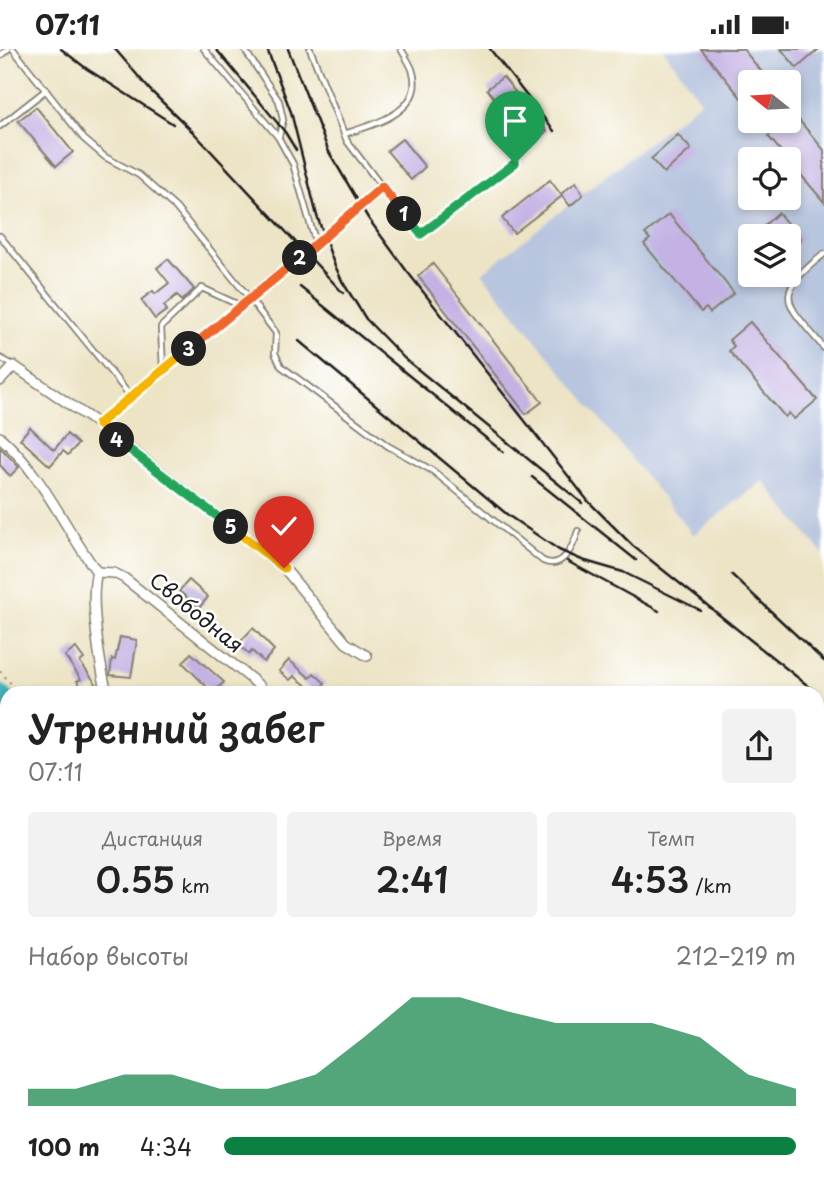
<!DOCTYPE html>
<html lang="ru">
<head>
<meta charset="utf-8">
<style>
	:root { --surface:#fff; --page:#f2f2f2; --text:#222; --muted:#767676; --accent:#0b8043 }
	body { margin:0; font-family:"Playpen Sans",sans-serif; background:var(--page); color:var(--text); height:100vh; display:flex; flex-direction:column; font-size:26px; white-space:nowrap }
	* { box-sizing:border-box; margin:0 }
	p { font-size:23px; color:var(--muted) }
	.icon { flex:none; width:38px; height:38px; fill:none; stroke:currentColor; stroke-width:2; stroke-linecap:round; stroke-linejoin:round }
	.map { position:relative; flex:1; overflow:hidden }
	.side { position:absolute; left:0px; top:637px; width:824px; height:502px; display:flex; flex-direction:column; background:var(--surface); border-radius:21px 21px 0 0; box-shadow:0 4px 10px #0003 }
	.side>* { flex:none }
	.needle { width:46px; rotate:288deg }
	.controls { position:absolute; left:738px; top:21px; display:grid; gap:14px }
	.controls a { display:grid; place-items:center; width:63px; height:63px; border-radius:7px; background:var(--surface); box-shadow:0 4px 10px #0003; font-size:35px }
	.pin { position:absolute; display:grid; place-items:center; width:60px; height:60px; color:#fff; margin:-72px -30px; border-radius:50% 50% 50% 0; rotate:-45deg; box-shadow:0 0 7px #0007 }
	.pin .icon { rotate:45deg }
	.km { position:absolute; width:35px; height:35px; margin:-18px; border-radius:50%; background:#222; color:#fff; font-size:19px; line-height:35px; text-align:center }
	.round { display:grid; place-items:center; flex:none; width:74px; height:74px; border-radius:7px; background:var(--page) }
	.summary { display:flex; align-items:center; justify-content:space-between; height:119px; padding:0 28px }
	h1 { font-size:38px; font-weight:600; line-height:52px }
	.figures { display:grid; grid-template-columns:repeat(3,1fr); gap:10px; height:119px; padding:7px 28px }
	.figures div { display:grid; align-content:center; border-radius:7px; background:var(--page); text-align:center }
	.figures b { font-size:35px; font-weight:600 }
	.figures small { font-size:19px; font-weight:400 }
	.figures p { font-size:19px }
	.chart { height:196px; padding:14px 28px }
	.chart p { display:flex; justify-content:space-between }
	.chart svg { width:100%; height:126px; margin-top:7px; fill:var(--accent); opacity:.7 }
	ul { padding:0 28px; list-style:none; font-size:23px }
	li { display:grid; grid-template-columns:112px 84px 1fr; align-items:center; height:52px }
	li i { height:18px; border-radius:9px; background:var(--accent) }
	.status { display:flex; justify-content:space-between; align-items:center; height:49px; padding:0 35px; background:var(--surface); direction:ltr }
	.status svg { height:19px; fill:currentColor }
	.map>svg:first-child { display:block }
	.industrial { fill:#b7c5de; fill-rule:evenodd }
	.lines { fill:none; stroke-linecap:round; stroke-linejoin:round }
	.river { stroke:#3fb0b7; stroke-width:18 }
	.building { fill:#c4b2e4 }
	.service-casing { stroke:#848071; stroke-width:8 }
	.minor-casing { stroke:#848071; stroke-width:12 }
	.tertiary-casing { stroke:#848071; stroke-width:14 }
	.path { stroke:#848071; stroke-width:2; stroke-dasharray:2 5; stroke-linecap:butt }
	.service { stroke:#fff; stroke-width:4.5 }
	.minor { stroke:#fff; stroke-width:9 }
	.tertiary { stroke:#fff; stroke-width:10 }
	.rail { stroke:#1c1c1c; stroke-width:2.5 }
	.split-1-casing { stroke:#fff; stroke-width:14 }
	.split-2-casing { stroke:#fff; stroke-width:14 }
	.split-3-casing { stroke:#fff; stroke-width:14 }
	.split-4-casing { stroke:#fff; stroke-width:14 }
	.split-5-casing { stroke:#fff; stroke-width:14 }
	.split-6-casing { stroke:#fff; stroke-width:14 }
	.split-1 { stroke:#22a559; stroke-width:9 }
	.split-2 { stroke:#f0652b; stroke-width:9 }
	.split-3 { stroke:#f0652b; stroke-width:9 }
	.split-4 { stroke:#f5b400; stroke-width:9 }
	.split-5 { stroke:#22a559; stroke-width:9 }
	.split-6 { stroke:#f5b400; stroke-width:9 }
	.labels { text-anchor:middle; stroke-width:5; stroke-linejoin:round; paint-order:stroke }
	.street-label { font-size:21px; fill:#1c1c1c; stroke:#fff }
</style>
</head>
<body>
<div class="status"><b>07:11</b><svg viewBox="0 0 49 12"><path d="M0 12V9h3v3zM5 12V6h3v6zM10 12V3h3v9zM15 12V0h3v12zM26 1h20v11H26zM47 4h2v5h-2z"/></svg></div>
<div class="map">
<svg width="824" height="1138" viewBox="0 0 824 1138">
	<rect width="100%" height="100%" fill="#fff"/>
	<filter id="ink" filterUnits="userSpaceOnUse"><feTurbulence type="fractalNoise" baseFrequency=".0143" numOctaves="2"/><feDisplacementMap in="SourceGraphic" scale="14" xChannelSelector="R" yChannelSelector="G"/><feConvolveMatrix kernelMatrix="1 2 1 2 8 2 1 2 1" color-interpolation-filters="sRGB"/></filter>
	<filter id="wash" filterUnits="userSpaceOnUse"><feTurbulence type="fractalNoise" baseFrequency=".00686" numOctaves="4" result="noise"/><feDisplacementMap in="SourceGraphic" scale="28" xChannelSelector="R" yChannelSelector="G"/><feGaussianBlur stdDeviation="1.57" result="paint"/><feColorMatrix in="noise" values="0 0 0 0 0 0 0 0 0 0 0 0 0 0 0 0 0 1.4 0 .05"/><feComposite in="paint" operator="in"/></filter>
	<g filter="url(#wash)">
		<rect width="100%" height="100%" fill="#ede4c6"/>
		<!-- industrial -->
		<g class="industrial">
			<path d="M663,0H824V506L763,432L693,486L482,224L701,52ZM751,33H789V72H751ZM751,110H789V149H751ZM751,187H789V226H751Z"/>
			<polygon points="817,917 824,920 824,1138 772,1138 765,1132 817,1132"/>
		</g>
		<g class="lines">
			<!-- river -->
			<g class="river">
				<polyline points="0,644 7,652"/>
				<polyline points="0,748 7,695"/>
				<polyline points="0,758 7,770"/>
				<polyline points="475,1132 482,1138"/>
			</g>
		</g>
		<g id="blocks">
			<!-- building -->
			<g class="building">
				<polygon points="701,0 743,0 770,33 751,33 751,61"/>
				<polygon points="781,0 819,0 797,19"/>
				<polygon points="503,28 547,82 531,95 487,40"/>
				<polygon points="36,58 73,103 56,117 18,72"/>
				<polygon points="794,65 824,101 824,153 768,87 786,72 789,72"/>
				<polygon points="678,86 691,100 664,124 651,110"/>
				<polygon points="402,90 425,118 411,131 387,102"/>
				<polygon points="550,131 562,147 514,184 502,169"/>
				<polygon points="576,133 583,146 570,157 561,145"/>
				<polygon points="778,164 801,190 789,200 789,187 760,187 757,183"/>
				<polygon points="669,165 734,244 710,264 706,259 701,263 644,195 650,190 645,185"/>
				<polygon points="168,210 194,240 182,252 177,246 164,257 167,261 155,270 141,251 153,242 155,245 169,234 157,219"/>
				<polygon points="433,215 542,353 526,365 418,227"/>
				<polygon points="750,273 817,351 794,370 789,364 785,368 729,302 734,297 729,291"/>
				<polygon points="30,378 54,401 67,385 78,395 68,406 63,402 50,417 20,390"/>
				<polygon points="0,398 19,418 10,427 0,416"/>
				<polygon points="189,531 208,548 199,559 179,542"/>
				<polygon points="253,579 274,601 264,613 252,602 249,605 238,595"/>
				<polygon points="120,588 137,591 131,628 110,626 112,610 115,611"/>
				<polygon points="76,599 84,610 80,613 97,636 85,644 77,632 81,630 65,607"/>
				<polygon points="191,604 224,633 213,644 183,614"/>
				<polygon points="289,611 310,629 314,624 325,634 316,644 294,627 290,631 279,622"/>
			</g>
		</g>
	</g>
	<g filter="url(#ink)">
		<use href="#blocks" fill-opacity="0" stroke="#848071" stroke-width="2"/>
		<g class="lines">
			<defs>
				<g id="service">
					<path d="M13,0L84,90L105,108L139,126L176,159L250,250L276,284L275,304L281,317L388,397L433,422L543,512C563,521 573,498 578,482"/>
					<polyline points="204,0 278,88 293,115 316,195"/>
					<polyline points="244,0 279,52 283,71 279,87"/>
					<polyline points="0,7 8,0"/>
					<polyline points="0,77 46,41"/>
					<path d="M344,85C372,76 427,63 412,20C409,13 405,7 401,0"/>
					<polyline points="382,138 421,185 515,114"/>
					<polyline points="0,187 131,348"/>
					<path d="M824,205C770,248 786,253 824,299"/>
					<polyline points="0,309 13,316"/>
					<polyline points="163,321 161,278 202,239 241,257"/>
					<polyline points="98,375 382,138 347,92 310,0"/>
					<polyline points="817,1124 824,1128"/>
				</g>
				<g id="minor">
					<polyline points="0,332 14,317 98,375 284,519 346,594 367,607"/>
					<path d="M0,388C44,427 63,477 97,523"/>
					<polyline points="97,523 114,524 124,529 254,632 266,644"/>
					<path d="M97,523C89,549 100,617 107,644"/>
					<polyline points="817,902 824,906"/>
					<polyline points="0,1118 7,1110"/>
					<polyline points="271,1132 278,1138"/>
					<polyline points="689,1132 696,1138"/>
					<polyline points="148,1138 153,1132"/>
					<polyline points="387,1138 395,1132"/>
				</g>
				<g id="tertiary">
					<polyline points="0,1055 7,1060"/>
					<polyline points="90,1132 96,1138"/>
				</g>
			</defs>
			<!-- service casing -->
			<use href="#service" class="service-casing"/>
			<!-- minor casing -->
			<use href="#minor" class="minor-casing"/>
			<!-- tertiary casing -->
			<use href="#tertiary" class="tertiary-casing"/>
			<!-- path -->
			<polyline class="path" points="0,622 19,644"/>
			<!-- service -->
			<use href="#service" class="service"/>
			<!-- minor -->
			<use href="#minor" class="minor"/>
			<!-- tertiary -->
			<use href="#tertiary" class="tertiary"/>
			<!-- rail -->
			<g class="rail">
				<polyline points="61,0 87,20 173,75"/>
				<polyline points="115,0 150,41 194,84 343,244"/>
				<polyline points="216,0 285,83 296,101"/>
				<polyline points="267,0 291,63 317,167 333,212 342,232 366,270 404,309 582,454"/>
				<polyline points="288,0 329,103 368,169 406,221 588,452 633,497 817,644"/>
				<polyline points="490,0 554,82"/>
				<polyline points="300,238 503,403"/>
				<polyline points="299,292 509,467 559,501 582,511 623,523 700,561"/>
				<polyline points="532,428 636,511"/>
				<polyline points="567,512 659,562"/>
				<polyline points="732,526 824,612"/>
				<polyline points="817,1066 824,1070"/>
			</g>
		</g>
	</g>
	<g class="lines" filter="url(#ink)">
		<defs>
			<polyline id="split-1" points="404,165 421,185 515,114"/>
			<polyline id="split-2" points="300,209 382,138 404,165"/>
			<polyline id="split-3" points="189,300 300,209"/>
			<polyline id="split-4" points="117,391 98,375 189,300"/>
			<polyline id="split-5" points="117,391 231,478"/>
			<polyline id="split-6" points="231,478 284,519"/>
		</defs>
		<!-- split-1 casing -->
		<use href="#split-1" class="split-1-casing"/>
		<!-- split-2 casing -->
		<use href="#split-2" class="split-2-casing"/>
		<!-- split-3 casing -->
		<use href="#split-3" class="split-3-casing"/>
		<!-- split-4 casing -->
		<use href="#split-4" class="split-4-casing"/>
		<!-- split-5 casing -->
		<use href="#split-5" class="split-5-casing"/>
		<!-- split-6 casing -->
		<use href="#split-6" class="split-6-casing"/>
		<!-- split-1 -->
		<use href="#split-1" class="split-1"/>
		<!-- split-2 -->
		<use href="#split-2" class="split-2"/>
		<!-- split-3 -->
		<use href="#split-3" class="split-3"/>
		<!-- split-4 -->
		<use href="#split-4" class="split-4"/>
		<!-- split-5 -->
		<use href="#split-5" class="split-5"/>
		<!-- split-6 -->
		<use href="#split-6" class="split-6"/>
	</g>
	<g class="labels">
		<!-- street labels -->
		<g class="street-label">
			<text transform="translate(196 564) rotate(39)" y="7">Свободная</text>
		</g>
	</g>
</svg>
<div class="controls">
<a><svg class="needle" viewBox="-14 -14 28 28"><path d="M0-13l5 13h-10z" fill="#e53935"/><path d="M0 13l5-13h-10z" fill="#767676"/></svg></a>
<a><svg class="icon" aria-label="locate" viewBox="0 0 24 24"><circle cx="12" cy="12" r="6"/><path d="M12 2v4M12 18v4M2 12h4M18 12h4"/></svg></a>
<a><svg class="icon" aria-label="layers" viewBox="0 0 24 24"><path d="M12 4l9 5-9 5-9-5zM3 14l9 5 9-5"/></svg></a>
</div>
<div class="pin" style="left:515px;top:114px;background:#1e9e55"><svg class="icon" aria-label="arrive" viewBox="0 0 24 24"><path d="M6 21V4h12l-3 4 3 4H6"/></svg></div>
<div class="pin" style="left:284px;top:519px;background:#d93025"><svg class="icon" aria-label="check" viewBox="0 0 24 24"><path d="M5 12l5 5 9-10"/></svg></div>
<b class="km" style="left:404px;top:165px">1</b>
<b class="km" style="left:300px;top:209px">2</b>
<b class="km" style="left:189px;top:300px">3</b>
<b class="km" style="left:117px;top:391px">4</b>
<b class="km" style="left:231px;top:478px">5</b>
<section class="side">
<div class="summary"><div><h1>Утренний забег</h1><p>07:11</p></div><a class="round"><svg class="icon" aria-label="share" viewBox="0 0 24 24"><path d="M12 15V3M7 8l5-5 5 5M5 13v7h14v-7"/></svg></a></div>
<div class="figures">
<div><p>Дистанция</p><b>0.55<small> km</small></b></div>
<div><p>Время</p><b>2:41</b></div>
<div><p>Темп</p><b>4:53<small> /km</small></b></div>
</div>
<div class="chart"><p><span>Набор высоты</span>212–219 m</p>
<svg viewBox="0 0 160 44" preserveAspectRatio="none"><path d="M0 44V38L10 38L20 33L30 33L40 38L50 38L60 33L70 20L80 6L90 6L100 11L110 15L120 15L130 15L140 20L150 33L160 38V44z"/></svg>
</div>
<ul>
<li><b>100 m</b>4:34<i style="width:100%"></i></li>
</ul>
</section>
</div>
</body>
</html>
